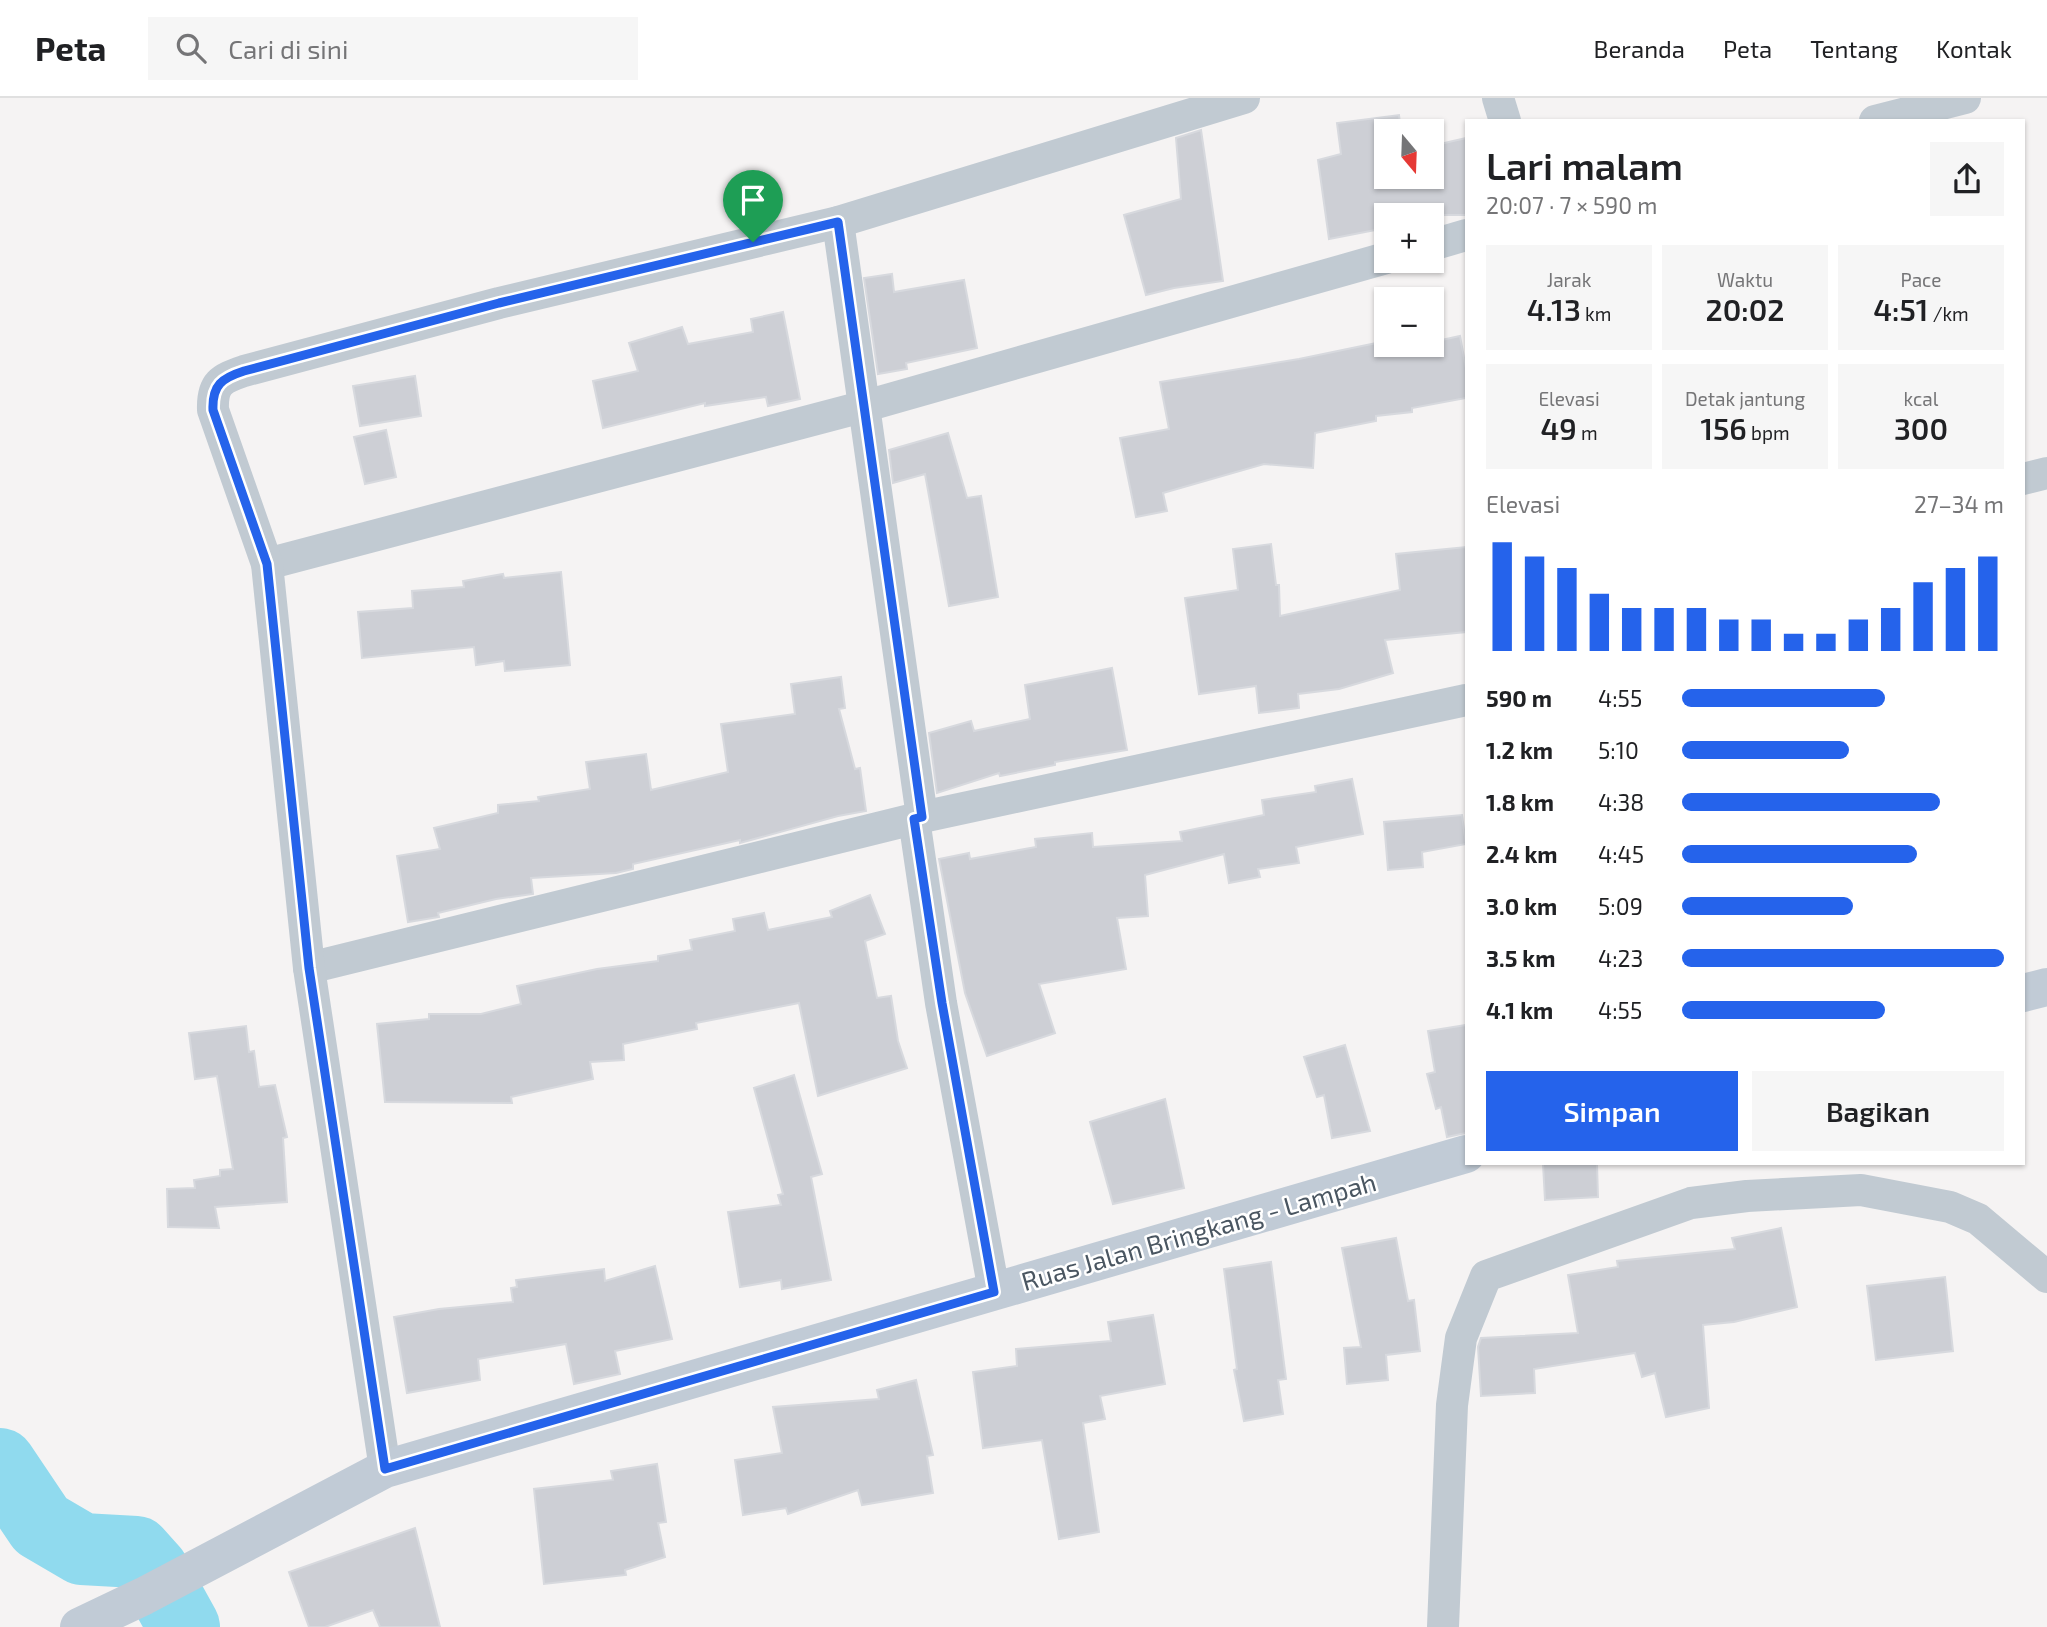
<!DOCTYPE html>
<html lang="id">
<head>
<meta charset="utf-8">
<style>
	:root { --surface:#fff; --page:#f6f6f6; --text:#202124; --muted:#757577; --line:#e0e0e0; --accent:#2563eb }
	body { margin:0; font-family:"Exo 2",sans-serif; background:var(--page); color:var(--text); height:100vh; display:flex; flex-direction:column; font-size:26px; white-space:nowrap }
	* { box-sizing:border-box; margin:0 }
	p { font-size:23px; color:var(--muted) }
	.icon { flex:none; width:38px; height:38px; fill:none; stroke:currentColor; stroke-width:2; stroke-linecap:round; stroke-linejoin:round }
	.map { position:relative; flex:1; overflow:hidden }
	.sheet { position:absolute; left:1465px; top:21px; width:560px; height:1046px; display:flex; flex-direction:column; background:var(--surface); border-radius:0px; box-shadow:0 2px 5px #0004 }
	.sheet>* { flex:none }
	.needle { width:46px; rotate:161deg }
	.buttons { position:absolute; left:1374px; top:21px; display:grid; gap:14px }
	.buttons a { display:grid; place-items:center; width:70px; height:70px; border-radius:0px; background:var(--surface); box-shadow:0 2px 5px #0004; font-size:35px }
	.pin { position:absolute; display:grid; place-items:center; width:60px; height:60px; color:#fff; margin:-72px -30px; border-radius:50% 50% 50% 0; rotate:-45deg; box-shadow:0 0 7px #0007 }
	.pin .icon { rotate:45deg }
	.round { display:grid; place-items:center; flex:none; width:74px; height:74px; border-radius:0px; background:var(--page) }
	.summary { display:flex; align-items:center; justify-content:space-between; height:119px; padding:0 21px }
	h1 { font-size:38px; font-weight:600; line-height:52px }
	.metrics { display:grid; grid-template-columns:repeat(3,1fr); gap:10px; height:119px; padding:7px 21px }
	.metrics div { display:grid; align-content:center; border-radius:0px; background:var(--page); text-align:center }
	.metrics b { font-size:30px; font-weight:600 }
	.metrics small { font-size:19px; font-weight:400 }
	.metrics p { font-size:19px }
	.chart { height:196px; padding:14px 21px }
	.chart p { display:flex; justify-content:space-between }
	.chart svg { width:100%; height:126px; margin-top:7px; stroke:var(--accent); stroke-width:6 }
	.action { display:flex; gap:14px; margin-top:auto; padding:14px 21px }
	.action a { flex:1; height:80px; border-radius:0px; background:var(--accent); color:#fff; font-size:28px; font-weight:600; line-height:80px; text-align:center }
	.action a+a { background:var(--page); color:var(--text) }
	ul { padding:0 21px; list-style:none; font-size:23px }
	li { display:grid; grid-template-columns:112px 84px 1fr; align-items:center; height:52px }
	li i { height:18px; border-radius:9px; background:var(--accent) }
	header { display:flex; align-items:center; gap:42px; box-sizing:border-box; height:98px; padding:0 35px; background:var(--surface); border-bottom:2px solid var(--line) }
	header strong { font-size:33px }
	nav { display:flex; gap:38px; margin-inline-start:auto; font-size:24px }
	.search { width:490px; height:63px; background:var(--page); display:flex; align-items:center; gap:18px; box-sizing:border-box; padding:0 24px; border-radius:0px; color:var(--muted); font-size:26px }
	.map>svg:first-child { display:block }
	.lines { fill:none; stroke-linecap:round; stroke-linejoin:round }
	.river { stroke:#90daee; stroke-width:72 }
	.building { fill:#cdcfd5; stroke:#d7d9de; stroke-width:2 }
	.street { stroke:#c1cad2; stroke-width:32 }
	.secondary { stroke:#c1cbd6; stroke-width:38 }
	.route-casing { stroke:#fff; stroke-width:14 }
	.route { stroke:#2563eb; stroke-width:9 }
	.labels { text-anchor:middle; stroke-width:5; stroke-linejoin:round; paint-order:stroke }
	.street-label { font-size:26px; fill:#4a5661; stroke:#fff }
</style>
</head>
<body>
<header>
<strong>Peta</strong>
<div class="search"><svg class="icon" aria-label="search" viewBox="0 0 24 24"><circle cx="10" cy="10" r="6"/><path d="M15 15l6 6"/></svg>Cari di sini</div>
<nav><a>Beranda</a><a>Peta</a><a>Tentang</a><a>Kontak</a></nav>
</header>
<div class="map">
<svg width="2047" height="1529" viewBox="0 0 2047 1529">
	<rect width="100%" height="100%" fill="#f5f3f3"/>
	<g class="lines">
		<!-- river -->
		<polyline class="river" points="0,1366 41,1427 82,1451 136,1454 153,1473 184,1529"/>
	</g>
	<!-- building -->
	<g class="building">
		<polygon points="1399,17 1401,33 1386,33 1386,79 1432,79 1432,33 1426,33 1436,30 1440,46 1466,40 1466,117 1386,117 1386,130 1329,141 1318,62 1341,56 1337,25"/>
		<polygon points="1201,32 1223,183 1174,190 1146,197 1124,117 1181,101 1176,40"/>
		<polygon points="892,176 894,194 964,182 977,250 906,265 907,271 878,276 864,180"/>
		<polygon points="783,214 800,301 768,308 766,299 705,308 705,305 603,330 593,283 638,273 629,245 682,229 688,246 753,234 751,221"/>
		<polygon points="1460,238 1466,270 1466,300 1412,310 1412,314 1376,318 1376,323 1315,335 1313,370 1264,366 1163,395 1167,413 1136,419 1120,340 1169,331 1160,284 1299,261 1386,243 1386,252 1432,247 1432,244"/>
		<polygon points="415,278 421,318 360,328 353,288"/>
		<polygon points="386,332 396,379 365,386 354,339"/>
		<polygon points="948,335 967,400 981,398 998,499 949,508 925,376 893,385 889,352"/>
		<polygon points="1271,446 1276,487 1279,487 1280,518 1400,492 1396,456 1466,449 1466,534 1385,542 1393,575 1339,591 1298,596 1299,610 1259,615 1256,588 1199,596 1185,500 1238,492 1233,451"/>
		<polygon points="561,474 570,567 505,573 504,563 476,567 474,549 362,560 358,514 413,510 412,493 464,489 463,483 503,476 504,480"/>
		<polygon points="1112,570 1127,652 1055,664 1055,667 1000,678 999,675 937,695 929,635 971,623 974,633 1030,621 1025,587"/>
		<polygon points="841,579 845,610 839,611 855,671 860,670 866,713 838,718 740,745 740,742 633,766 633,771 616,775 531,780 533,796 496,801 438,815 439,819 408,824 397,758 440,751 434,730 498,715 498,707 539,703 538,699 590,691 586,664 646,656 651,692 728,674 721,626 795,616 791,586"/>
		<polygon points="1352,681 1363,736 1296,749 1299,765 1258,771 1260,779 1229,785 1224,756 1145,777 1148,818 1117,820 1126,871 1039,886 1055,935 987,958 965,895 939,761 969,755 970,761 1036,749 1035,741 1092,735 1093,749 1182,743 1180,734 1264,717 1262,702 1316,694 1315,688"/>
		<polygon points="1462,717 1466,746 1422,754 1423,769 1388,772 1384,724"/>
		<polygon points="870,797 885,836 865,843 877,900 891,898 898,943 907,970 818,998 799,905 696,925 697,931 623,946 624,962 590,964 593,981 511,999 512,1005 385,1004 377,926 429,921 429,916 481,916 521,906 517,888 597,871 658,863 658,858 692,852 690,842 735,833 733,821 764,815 768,832 832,819 830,813"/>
		<polygon points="1466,927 1466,1035 1447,1039 1441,1009 1436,1011 1427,976 1435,974 1428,933"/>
		<polygon points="246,928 249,954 254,953 259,989 275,987 287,1039 283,1040 287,1104 215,1109 219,1130 168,1129 167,1091 195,1090 194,1082 220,1078 220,1072 233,1071 217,978 195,981 189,935"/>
		<polygon points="1345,947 1370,1033 1332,1040 1324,997 1317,999 1304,959"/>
		<polygon points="794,977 822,1076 811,1079 831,1182 782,1191 781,1182 740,1189 728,1114 781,1107 778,1097 783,1096 754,990"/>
		<polygon points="1165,1001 1184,1090 1113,1106 1090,1024"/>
		<polygon points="1543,1066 1597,1066 1598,1099 1545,1102"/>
		<polygon points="1781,1130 1797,1209 1734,1224 1703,1227 1709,1310 1666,1319 1655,1275 1642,1279 1635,1255 1534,1271 1535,1295 1481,1298 1478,1249 1481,1240 1578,1235 1568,1177 1618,1169 1617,1163 1735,1151 1732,1140"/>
		<polygon points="1396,1140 1408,1203 1414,1202 1420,1253 1386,1257 1388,1282 1347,1286 1344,1250 1361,1249 1342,1150"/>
		<polygon points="1271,1164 1286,1281 1278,1282 1283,1316 1244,1323 1234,1272 1237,1271 1224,1171"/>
		<polygon points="655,1168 672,1241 615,1253 620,1276 574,1286 566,1246 478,1261 480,1282 407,1295 394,1219 439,1211 513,1204 511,1190 517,1189 516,1182 604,1171 605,1183"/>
		<polygon points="1945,1179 1953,1253 1876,1262 1867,1188"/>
		<polygon points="1153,1217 1165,1286 1100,1298 1105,1321 1083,1325 1099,1434 1059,1441 1042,1342 983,1350 973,1274 1017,1268 1016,1251 1111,1243 1108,1224"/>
		<polygon points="916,1282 933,1357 927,1358 933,1395 862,1407 858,1392 788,1416 786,1410 743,1417 735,1362 782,1355 773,1309 879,1301 877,1292"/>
		<polygon points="657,1366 666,1424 658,1425 665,1459 625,1472 626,1477 544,1486 534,1391 613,1382 611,1373"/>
		<polygon points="415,1430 440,1529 380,1529 373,1512 325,1529 309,1529 289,1474"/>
	</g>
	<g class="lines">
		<!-- street -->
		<g class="street">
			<polyline points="1498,0 1505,23"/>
			<polyline points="1875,23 1965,0"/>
			<polyline points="838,124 922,719"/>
			<polyline points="1432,147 1466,137"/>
			<polyline points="2023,381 2047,375"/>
			<polyline points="267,466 862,309 1386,160"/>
			<polyline points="914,721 941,905 994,1193"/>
			<polyline points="309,870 922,719 1466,602"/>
			<path d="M385,1371L309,870L267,466L213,312C212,285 221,281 244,273L499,205L838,124L1244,0"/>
			<polyline points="1443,1529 1452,1307 1461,1240 1486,1178 1691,1105 1747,1098 1861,1092 1950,1109 1978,1121 2047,1179"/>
		</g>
		<!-- secondary -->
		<g class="secondary">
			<polyline points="2023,895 2047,889"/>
			<polyline points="79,1529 144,1498 385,1371 1466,1056"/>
		</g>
	</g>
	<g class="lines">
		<defs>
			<path id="route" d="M838,124L922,719L914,721L942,905L994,1194L385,1371L309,870L267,466L213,312C212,287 222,280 244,273L499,205Z"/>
		</defs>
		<!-- route casing -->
		<use href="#route" class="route-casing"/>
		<!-- route -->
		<use href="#route" class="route"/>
	</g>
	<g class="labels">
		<!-- street labels -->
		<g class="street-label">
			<text transform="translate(1199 1134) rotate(-16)" y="9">Ruas Jalan Bringkang - Lampah</text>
		</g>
	</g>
</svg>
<div class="buttons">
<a><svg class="needle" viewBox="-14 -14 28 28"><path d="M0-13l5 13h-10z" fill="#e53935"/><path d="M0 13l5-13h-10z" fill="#757577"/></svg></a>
<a>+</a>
<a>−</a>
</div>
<div class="pin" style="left:753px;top:144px;background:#1e9e55"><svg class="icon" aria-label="arrive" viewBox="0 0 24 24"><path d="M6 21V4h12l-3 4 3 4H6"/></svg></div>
<section class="sheet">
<div class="summary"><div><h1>Lari malam</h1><p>20:07 · 7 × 590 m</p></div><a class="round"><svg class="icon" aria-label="share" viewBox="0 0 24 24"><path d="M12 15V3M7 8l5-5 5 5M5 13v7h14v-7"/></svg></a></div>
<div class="metrics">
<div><p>Jarak</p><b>4.13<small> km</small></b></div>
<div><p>Waktu</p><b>20:02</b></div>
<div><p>Pace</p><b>4:51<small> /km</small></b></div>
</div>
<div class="metrics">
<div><p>Elevasi</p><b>49<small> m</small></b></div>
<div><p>Detak jantung</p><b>156<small> bpm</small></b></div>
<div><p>kcal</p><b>300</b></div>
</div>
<div class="chart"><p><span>Elevasi</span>27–34 m</p>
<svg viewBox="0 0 160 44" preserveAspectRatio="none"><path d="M5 44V6M15 44V11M25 44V15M35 44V24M45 44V29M55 44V29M65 44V29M75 44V33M85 44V33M95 44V38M105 44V38M115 44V33M125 44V29M135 44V20M145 44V15M155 44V11"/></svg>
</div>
<ul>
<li><b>590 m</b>4:55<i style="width:63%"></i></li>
<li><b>1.2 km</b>5:10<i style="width:52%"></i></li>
<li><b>1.8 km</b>4:38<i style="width:80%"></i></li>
<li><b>2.4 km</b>4:45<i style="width:73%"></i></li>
<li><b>3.0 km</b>5:09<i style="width:53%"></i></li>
<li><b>3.5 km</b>4:23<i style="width:100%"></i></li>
<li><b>4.1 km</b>4:55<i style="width:63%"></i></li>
</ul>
<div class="action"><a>Simpan</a><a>Bagikan</a></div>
</section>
</div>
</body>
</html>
